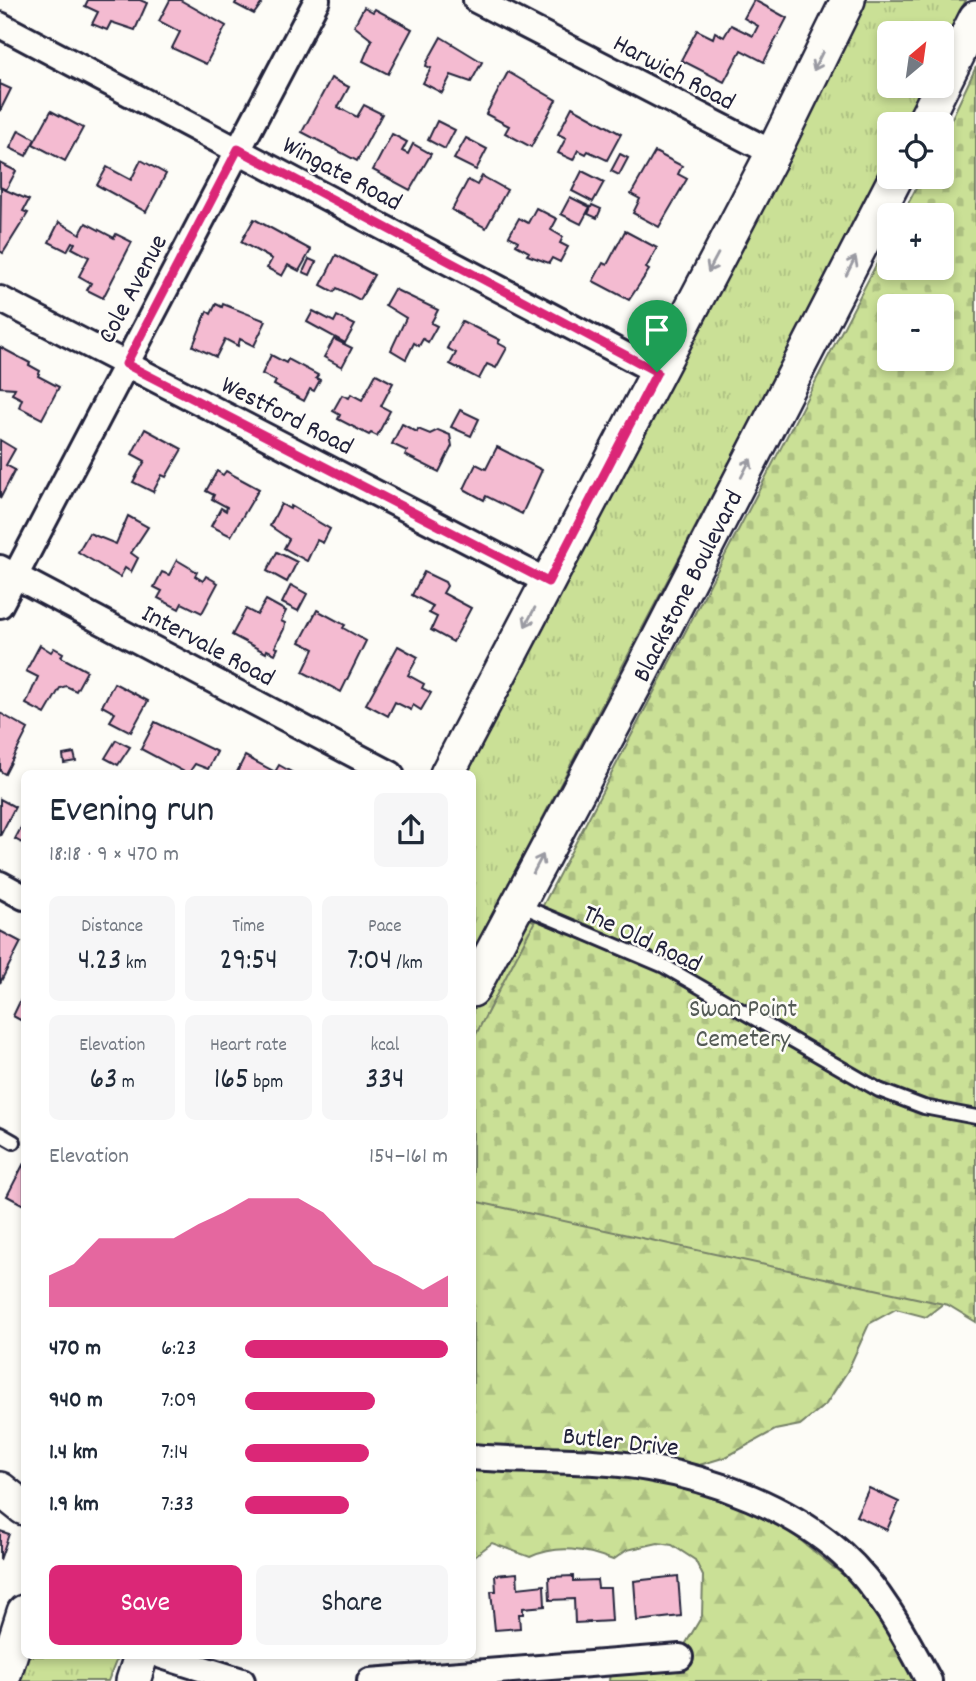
<!DOCTYPE html>
<html lang="en">
<head>
<meta charset="utf-8">
<style>
	:root { --surface:#fff; --page:#f6f6f7; --text:#1f2937; --muted:#747a83; --accent:#db2777 }
	body { margin:0; font-family:Dekko,sans-serif; background:var(--page); color:var(--text); height:100vh; display:flex; flex-direction:column; font-size:26px; white-space:nowrap }
	* { box-sizing:border-box; margin:0 }
	p { font-size:23px; color:var(--muted) }
	.icon { flex:none; width:38px; height:38px; fill:none; stroke:currentColor; stroke-width:2; stroke-linecap:round; stroke-linejoin:round }
	.map { position:relative; flex:1; overflow:hidden }
	.panel { position:absolute; left:21px; top:770px; width:455px; height:889px; display:flex; flex-direction:column; background:var(--surface); border-radius:10px; box-shadow:0 4px 10px #0003 }
	.panel>* { flex:none }
	.needle { width:46px; rotate:29deg }
	.controls { position:absolute; left:877px; top:21px; display:grid; gap:14px }
	.controls a { display:grid; place-items:center; width:77px; height:77px; border-radius:10px; background:var(--surface); box-shadow:0 4px 10px #0003; font-size:35px }
	.pin { position:absolute; display:grid; place-items:center; width:60px; height:60px; color:#fff; margin:-72px -30px; border-radius:50% 50% 50% 0; rotate:-45deg; box-shadow:0 0 7px #0007 }
	.pin .icon { rotate:45deg }
	.round { display:grid; place-items:center; flex:none; width:74px; height:74px; border-radius:10px; background:var(--page) }
	.headline { display:flex; align-items:center; justify-content:space-between; height:119px; padding:0 28px }
	h1 { font-size:38px; font-weight:600; line-height:52px }
	.figures { display:grid; grid-template-columns:repeat(3,1fr); gap:10px; height:119px; padding:7px 28px }
	.figures div { display:grid; align-content:center; border-radius:10px; background:var(--page); text-align:center }
	.figures b { font-size:30px; font-weight:600 }
	.figures small { font-size:19px; font-weight:400 }
	.figures p { font-size:19px }
	.chart { height:196px; padding:14px 28px }
	.chart p { display:flex; justify-content:space-between }
	.chart svg { width:100%; height:126px; margin-top:7px; fill:var(--accent); opacity:.7 }
	.action { display:flex; gap:14px; margin-top:auto; padding:14px 28px }
	.action a { flex:1; height:80px; border-radius:10px; background:var(--accent); color:#fff; font-size:28px; font-weight:600; line-height:80px; text-align:center }
	.action a+a { background:var(--page); color:var(--text) }
	ul { padding:0 28px; list-style:none; font-size:23px }
	li { display:grid; grid-template-columns:112px 84px 1fr; align-items:center; height:52px }
	li i { height:18px; border-radius:9px; background:var(--accent) }
	.map>svg:first-child { display:block }
	.forest { fill:url(#forest-firs); stroke:#768168; stroke-width:2 }
	.cemetery { fill:url(#cemetery-stones); stroke:#768168; stroke-width:2; fill-rule:evenodd }
	.park { fill:url(#park-tufts); stroke:#768168; stroke-width:2 }
	.building { fill:#f4bbd1; stroke:#22223b; stroke-width:2 }
	.lines { fill:none; stroke-linecap:round; stroke-linejoin:round }
	.lane-casing { stroke:#22223b; stroke-width:18 }
	.street-casing { stroke:#22223b; stroke-width:30 }
	.secondary-casing { stroke:#22223b; stroke-width:38 }
	.lane { stroke:#fdfcf7; stroke-width:12 }
	.street { stroke:#fdfcf7; stroke-width:24 }
	.secondary { stroke:#fdfcf7; stroke-width:33 }
	.oneway { stroke:#9a9aa2 }
	.route-casing { stroke:#fff; stroke-width:14 }
	.route { stroke:#db2777; stroke-width:9 }
	.labels { text-anchor:middle; stroke-width:5; stroke-linejoin:round; paint-order:stroke }
	.street-label { font-size:26px; fill:#22223b; stroke:#fdfcf7 }
	.park-label { font-size:26px; fill:#545b56; stroke:#fdfcf7 }
</style>
</head>
<body>
<div class="map">
<svg width="976" height="1681" viewBox="0 0 976 1681">
	<defs>
		<pattern id="forest-firs" width="22" height="20" patternUnits="userSpaceOnUse" patternTransform="scale(1.75)"><rect width="22" height="20" fill="#cae096"/><path d="M5 1l3.5 6h-7zM16 11l3.5 6h-7z" fill="#adc082"/></pattern>
		<pattern id="cemetery-stones" width="16" height="16" patternUnits="userSpaceOnUse" patternTransform="scale(1.75)"><rect width="16" height="16" fill="#cae096"/><path d="M2 7V4a2 2 0 0 1 4 0v3zM10 15v-3a2 2 0 0 1 4 0v3z" fill="#adc082"/></pattern>
		<pattern id="park-tufts" width="24" height="20" patternUnits="userSpaceOnUse" patternTransform="scale(1.75)"><rect width="24" height="20" fill="#cae096"/><path d="M3 7l-1-3M5 7V3M7 7l1-3M15 17l-1-3M17 17v-4M19 17l1-3" fill="none" stroke="#adc082"/></pattern>
	</defs>
	<rect width="100%" height="100%" fill="#fdfcf7"/>
	<filter id="ink" filterUnits="userSpaceOnUse"><feTurbulence type="fractalNoise" baseFrequency=".0143" numOctaves="2"/><feDisplacementMap in="SourceGraphic" scale="14" xChannelSelector="R" yChannelSelector="G"/><feConvolveMatrix kernelMatrix="1 2 1 2 8 2 1 2 1" color-interpolation-filters="sRGB"/></filter>
	<g filter="url(#ink)">
		<!-- forest -->
		<path class="forest" d="M517,912L573,942L976,1278L926,1317L896,1309L869,1324L847,1372L826,1404L800,1425L775,1430L726,1457L666,1475L783,1526L875,1601L922,1681H609L610,1672L673,1665L702,1616L703,1576L695,1560L672,1545L658,1543L627,1550L613,1560C584,1549 559,1544 530,1557L492,1543L473,1557V994Z"/>
		<!-- cemetery -->
		<path class="cemetery" d="M976,67V1322L948,1305L473,1201V1040L889,240V268H942V215H902L922,177H942V139ZM889,306H942V359H889Z"/>
		<!-- park -->
		<g class="park">
			<polygon points="865,0 966,0 942,50 942,33 889,33 889,86 925,86 906,124 889,124 889,158 473,951 472,774 459,774 828,76"/>
			<polygon points="26,1656 118,1656 108,1681 17,1681"/>
		</g>
		<!-- building -->
		<g class="building">
			<polygon points="88,0 140,0 147,3 135,30 111,22 107,30 92,24 98,12 85,6"/>
			<polygon points="170,0 180,0 226,26 206,64 172,48 180,32 159,21"/>
			<polygon points="237,0 264,0 254,14 235,4"/>
			<polygon points="754,0 787,18 764,62 741,50 724,82 681,60 697,30 713,38 715,32 724,37 731,25 753,36 758,26 744,18"/>
			<polygon points="364,7 373,12 375,9 412,29 388,74 363,61 372,40 354,26"/>
			<polygon points="441,37 482,62 471,82 451,75 442,93 423,83 431,68 426,66 427,62"/>
			<polygon points="508,72 556,100 531,147 505,133 509,126 486,114"/>
			<polygon points="331,78 349,87 338,107 357,117 364,105 382,114 357,161 302,132"/>
			<polygon points="0,80 0,84 11,89 0,111"/>
			<polygon points="572,107 621,134 607,160 588,151 586,154 578,150 573,160 558,153 566,138 558,134"/>
			<polygon points="51,111 83,128 65,161 33,144"/>
			<polygon points="437,121 455,130 445,149 428,140"/>
			<polygon points="19,130 35,139 26,156 10,148"/>
			<polygon points="392,134 407,142 402,151 408,154 413,144 431,154 410,190 373,170"/>
			<polygon points="466,138 487,149 476,170 454,159"/>
			<polygon points="655,152 682,166 678,174 687,179 659,227 633,213 640,199 631,194"/>
			<polygon points="620,154 628,158 619,175 611,171"/>
			<polygon points="141,160 166,174 146,212 97,185 107,167 131,180"/>
			<polygon points="0,163 16,171 6,190 0,187"/>
			<polygon points="582,171 604,182 593,202 572,191"/>
			<polygon points="482,176 507,190 486,228 452,210 468,180 477,185"/>
			<polygon points="1,188 29,200 23,211 28,213 3,253 0,251"/>
			<polygon points="570,197 590,207 581,224 561,214"/>
			<polygon points="592,205 601,209 597,218 588,214"/>
			<polygon points="536,208 557,219 551,230 563,237 560,243 568,247 560,262 552,258 549,263 527,255 529,252 516,245 518,241 509,236 519,218 528,223"/>
			<polygon points="254,219 311,250 299,271 288,265 282,276 267,268 272,259 241,242"/>
			<polygon points="59,222 80,234 86,223 114,238 116,234 132,242 103,298 87,290 91,283 79,276 89,257 72,248 75,243 72,242 67,251 49,242"/>
			<polygon points="625,231 657,248 646,268 649,270 629,300 593,281 603,263 607,265"/>
			<polygon points="336,255 374,275 360,300 337,288 334,292 321,285"/>
			<polygon points="309,259 316,262 310,275 303,272"/>
			<polygon points="394,289 438,310 431,323 437,326 428,342 423,339 419,346 414,343 406,359 391,350 406,318 385,305"/>
			<polygon points="216,304 222,307 223,304 266,321 254,346 240,339 238,346 225,339 216,357 193,346 207,311 211,314"/>
			<polygon points="313,311 334,322 337,316 355,325 345,343 307,322"/>
			<polygon points="462,321 500,340 498,343 507,348 496,368 487,364 479,379 450,364 456,353 447,348"/>
			<polygon points="334,339 352,348 342,367 324,357"/>
			<polygon points="0,347 30,363 29,365 40,371 38,376 59,387 42,419 19,407 22,399 12,394 15,388 0,387"/>
			<polygon points="271,355 286,363 288,359 318,375 316,378 320,380 314,391 310,389 304,401 274,385 276,381 262,374"/>
			<polygon points="376,374 393,383 381,406 390,411 377,436 371,433 369,435 338,419 340,415 333,411 342,395 349,398 351,394 362,400"/>
			<polygon points="460,410 479,419 471,436 451,427"/>
			<polygon points="402,424 417,432 418,429 430,434 438,430 450,435 452,446 439,472 405,455 407,451 392,444"/>
			<polygon points="145,429 182,449 166,477 162,475 153,492 133,482 145,461 132,454"/>
			<polygon points="0,440 15,449 6,465 15,470 0,499"/>
			<polygon points="497,447 542,470 522,514 486,496 484,500 464,489 476,464 486,469"/>
			<polygon points="217,471 223,475 226,471 259,489 231,536 211,526 221,508 226,511 227,507 212,499 214,495 206,491"/>
			<polygon points="281,504 290,509 291,506 330,529 323,543 317,540 307,561 284,548 289,539 270,526"/>
			<polygon points="128,516 148,527 131,553 138,558 131,572 125,568 120,577 78,552 89,533 116,544"/>
			<polygon points="277,552 297,562 287,582 267,571"/>
			<polygon points="177,560 197,572 195,576 203,581 206,576 218,583 202,613 182,603 179,609 158,598 162,591 154,587 162,572 169,575"/>
			<polygon points="424,572 445,582 447,586 443,593 471,608 453,642 431,630 437,617 429,613 433,606 412,595"/>
			<polygon points="291,585 307,594 298,611 282,603"/>
			<polygon points="266,600 286,611 281,621 285,623 284,629 275,647 278,648 275,654 267,650 266,653 232,635 246,609 257,615"/>
			<polygon points="317,610 345,625 343,628 366,641 341,692 303,672 314,649 300,642"/>
			<polygon points="40,645 51,652 54,648 63,653 61,657 87,671 76,691 66,686 60,688 45,714 26,704 38,677 26,671"/>
			<polygon points="398,646 418,657 408,675 424,684 422,688 431,693 421,710 413,705 411,710 395,702 388,716 366,704"/>
			<polygon points="114,683 148,701 131,732 110,721 115,713 102,706"/>
			<polygon points="0,713 28,729 5,774 0,771"/>
			<polygon points="155,722 217,752 208,769 195,764 188,774 141,749"/>
			<polygon points="116,740 130,747 118,765 105,758"/>
			<polygon points="74,753 76,761 64,763 63,755"/>
			<polygon points="245,756 275,772 279,765 295,774 236,774"/>
			<polygon points="0,799 15,807 0,836"/>
			<polygon points="24,822 24,844 15,839"/>
			<polygon points="0,931 21,942 0,983"/>
			<polygon points="24,993 24,1022 13,1016"/>
			<polygon points="24,1163 24,1205 7,1196"/>
			<polygon points="869,1488 899,1502 887,1530 856,1516"/>
			<polygon points="0,1531 9,1534 0,1560"/>
			<polygon points="517,1573 518,1588 544,1585 545,1606 523,1608 523,1614 519,1614 520,1628 495,1630 491,1591 496,1591 495,1575"/>
			<polygon points="573,1576 573,1581 597,1580 598,1588 610,1588 612,1621 575,1623 574,1599 550,1600 549,1577"/>
			<polygon points="678,1576 681,1616 637,1621 634,1581"/>
		</g>
		<g class="lines">
			<defs>
				<g id="lane">
					<polyline points="520,905 664,966 879,1090 924,1107 976,1117"/>
					<polyline points="0,1134 14,1142"/>
				</g>
				<g id="street">
					<polyline points="476,0 773,153"/>
					<polyline points="0,25 657,372"/>
					<polyline points="0,299 548,582"/>
					<polyline points="0,568 391,774"/>
					<polyline points="0,605 317,0"/>
					<polyline points="0,884 24,897"/>
					<path d="M472,1457C530,1462 591,1458 648,1468C715,1479 791,1508 842,1554C880,1588 905,1636 929,1681"/>
					<polyline points="162,1656 242,1681"/>
					<polyline points="370,1681 680,1657"/>
				</g>
				<g id="secondary">
					<polyline points="923,124 976,18"/>
					<polyline points="447,774 773,153 848,0"/>
					<path id="s1" d="M472,990L639,677L896,177"/>
					<polyline points="0,1489 24,1508"/>
					<polyline points="2,1681 24,1612"/>
					<polyline points="133,1681 141,1656"/>
				</g>
			</defs>
			<!-- lane casing -->
			<use href="#lane" class="lane-casing"/>
			<!-- street casing -->
			<use href="#street" class="street-casing"/>
			<!-- secondary casing -->
			<use href="#secondary" class="secondary-casing"/>
			<!-- lane -->
			<use href="#lane" class="lane"/>
			<!-- street -->
			<use href="#street" class="street"/>
			<!-- secondary -->
			<use href="#secondary" class="secondary"/>
		</g>
		<!-- one-way arrows -->
		<defs><path id="oneway-shaft" d="M-6 0H5M1.5-3L5.5 0L1.5 3" fill="none" stroke-width="1.6" stroke-linecap="round" stroke-linejoin="round" transform="scale(1.75)"/></defs>
		<g class="oneway">
			<use href="#oneway-shaft" transform="translate(818 61) rotate(116)"/>
			<use href="#oneway-shaft" transform="translate(713 263) rotate(118)"/>
			<use href="#oneway-shaft" transform="translate(851 266) rotate(-63)"/>
			<use href="#oneway-shaft" transform="translate(746 468) rotate(-63)"/>
			<use href="#oneway-shaft" transform="translate(530 617) rotate(118)"/>
			<use href="#oneway-shaft" transform="translate(538 864) rotate(-62)"/>
		</g>
	</g>
	<g class="lines" filter="url(#ink)">
		<defs>
			<polygon id="route" points="238,149 657,372 548,582 126,364"/>
		</defs>
		<!-- route casing -->
		<use href="#route" class="route-casing"/>
		<!-- route -->
		<use href="#route" class="route"/>
	</g>
	<g class="labels">
		<!-- street labels -->
		<g class="street-label">
			<text transform="translate(675 71) rotate(28)" y="9">Harwich Road</text>
			<text transform="translate(343 172) rotate(28)" y="9">Wingate Road</text>
			<text transform="translate(131 288) rotate(-62)" y="9">Cole Avenue</text>
			<text transform="translate(288 414) rotate(27)" y="9">Westford Road</text>
			<text dy="9" stroke="none"><textPath href="#s1" startOffset="458">Blackstone Boulevard</textPath></text>
			<text transform="translate(209 644) rotate(28)" y="9">Intervale Road</text>
			<text transform="translate(643 937) rotate(25)" y="9">The Old Road</text>
			<text transform="translate(621 1440) rotate(6)" y="9">Butler Drive</text>
		</g>
		<!-- park labels -->
		<g class="park-label">
			<text x="743" y="1016">Swan Point<tspan x="743" dy="30">Cemetery</tspan></text>
		</g>
	</g>
</svg>
<div class="controls">
<a><svg class="needle" viewBox="-14 -14 28 28"><path d="M0-13l5 13h-10z" fill="#e53935"/><path d="M0 13l5-13h-10z" fill="#747a83"/></svg></a>
<a><svg class="icon" aria-label="locate" viewBox="0 0 24 24"><circle cx="12" cy="12" r="6"/><path d="M12 2v4M12 18v4M2 12h4M18 12h4"/></svg></a>
<a>+</a>
<a>−</a>
</div>
<div class="pin" style="left:657px;top:372px;background:#1e9e55"><svg class="icon" aria-label="arrive" viewBox="0 0 24 24"><path d="M6 21V4h12l-3 4 3 4H6"/></svg></div>
<section class="panel">
<div class="headline"><div><h1>Evening run</h1><p>18:18 · 9 × 470 m</p></div><a class="round"><svg class="icon" aria-label="share" viewBox="0 0 24 24"><path d="M12 15V3M7 8l5-5 5 5M5 13v7h14v-7"/></svg></a></div>
<div class="figures">
<div><p>Distance</p><b>4.23<small> km</small></b></div>
<div><p>Time</p><b>29:54</b></div>
<div><p>Pace</p><b>7:04<small> /km</small></b></div>
</div>
<div class="figures">
<div><p>Elevation</p><b>63<small> m</small></b></div>
<div><p>Heart rate</p><b>165<small> bpm</small></b></div>
<div><p>kcal</p><b>334</b></div>
</div>
<div class="chart"><p><span>Elevation</span>154–161 m</p>
<svg viewBox="0 0 160 44" preserveAspectRatio="none"><path d="M0 44V33L10 29L20 20L30 20L40 20L50 20L60 15L70 11L80 6L90 6L100 6L110 11L120 20L130 29L140 33L150 38L160 33V44z"/></svg>
</div>
<ul>
<li><b>470 m</b>6:23<i style="width:100%"></i></li>
<li><b>940 m</b>7:09<i style="width:64%"></i></li>
<li><b>1.4 km</b>7:14<i style="width:61%"></i></li>
<li><b>1.9 km</b>7:33<i style="width:51%"></i></li>
</ul>
<div class="action"><a>Save</a><a>Share</a></div>
</section>
</div>
</body>
</html>
